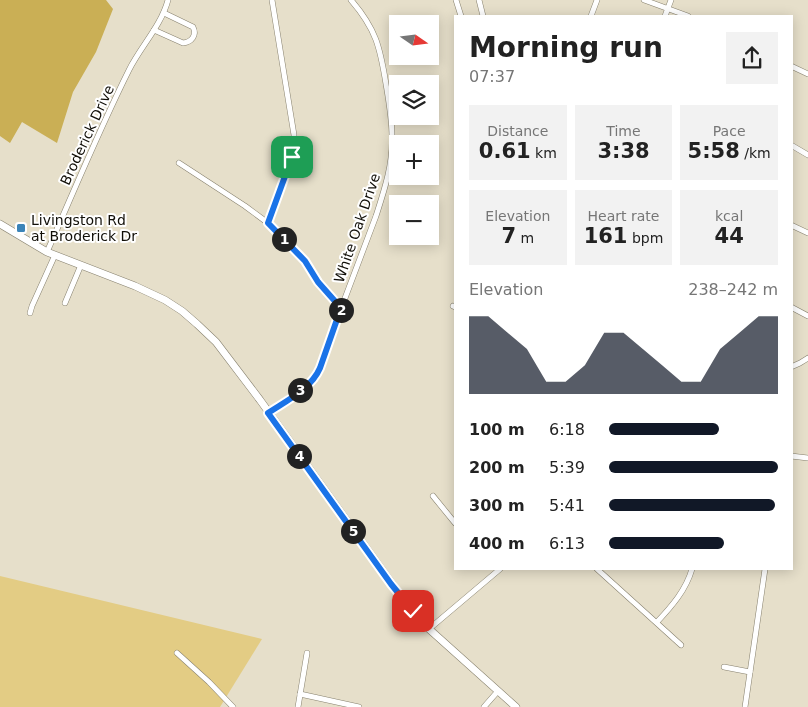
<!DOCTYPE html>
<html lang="en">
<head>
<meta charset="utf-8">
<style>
	:root { --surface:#fff; --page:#f2f2f2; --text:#222; --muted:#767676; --accent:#111827 }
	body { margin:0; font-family:"DejaVu Sans",sans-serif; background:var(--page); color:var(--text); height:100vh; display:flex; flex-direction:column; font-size:19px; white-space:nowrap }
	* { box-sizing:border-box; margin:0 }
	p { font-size:16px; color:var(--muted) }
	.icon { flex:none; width:28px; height:28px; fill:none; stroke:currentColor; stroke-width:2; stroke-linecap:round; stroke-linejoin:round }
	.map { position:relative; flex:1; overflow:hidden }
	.drawer { position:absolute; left:454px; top:15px; width:339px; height:555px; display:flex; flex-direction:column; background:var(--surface); border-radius:0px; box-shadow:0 2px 12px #0003 }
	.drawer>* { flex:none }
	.needle { width:32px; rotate:104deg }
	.tools { position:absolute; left:389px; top:15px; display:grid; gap:10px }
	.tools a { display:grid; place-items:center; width:50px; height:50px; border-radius:0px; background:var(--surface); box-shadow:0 2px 12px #0003; font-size:25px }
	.pin { position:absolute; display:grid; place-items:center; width:42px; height:42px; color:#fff; margin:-21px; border-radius:10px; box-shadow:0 2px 8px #0006 }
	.km { position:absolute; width:25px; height:25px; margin:-12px; border-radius:50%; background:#222; color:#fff; font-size:14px; line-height:25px; text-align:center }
	.round { display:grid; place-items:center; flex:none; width:52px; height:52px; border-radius:0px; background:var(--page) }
	.head { display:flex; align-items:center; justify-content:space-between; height:85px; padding:0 15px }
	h1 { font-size:28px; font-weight:700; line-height:38px }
	.figures { display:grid; grid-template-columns:repeat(3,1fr); gap:8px; height:85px; padding:5px 15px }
	.figures div { display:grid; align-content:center; border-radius:0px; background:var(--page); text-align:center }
	.figures b { font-size:21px; font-weight:700 }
	.figures small { font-size:14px; font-weight:400 }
	.figures p { font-size:14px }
	.chart { height:140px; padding:10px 15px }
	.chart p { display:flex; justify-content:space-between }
	.chart svg { width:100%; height:90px; margin-top:5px; fill:var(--accent); opacity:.7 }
	ul { padding:0 15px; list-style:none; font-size:16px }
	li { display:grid; grid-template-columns:80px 60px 1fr; align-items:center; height:38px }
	li i { height:12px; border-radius:6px; background:var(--accent) }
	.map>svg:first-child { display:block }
	.green { fill:#e3cc84 }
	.forest { fill:#caaf55 }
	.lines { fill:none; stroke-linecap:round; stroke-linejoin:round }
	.minor-casing { stroke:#87816e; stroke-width:6 }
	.secondary-casing { stroke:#87816e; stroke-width:8 }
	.minor { stroke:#fff; stroke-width:5 }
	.secondary { stroke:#fff; stroke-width:7 }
	.route-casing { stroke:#fff; stroke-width:10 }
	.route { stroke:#1a73e8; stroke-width:6 }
	.poi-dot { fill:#3b84b8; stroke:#fff; stroke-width:2 }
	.labels { text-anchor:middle; stroke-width:4; stroke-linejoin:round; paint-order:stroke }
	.street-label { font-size:14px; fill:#110f08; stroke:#fff }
	.poi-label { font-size:14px; fill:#110f08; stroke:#fff; text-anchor:start }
</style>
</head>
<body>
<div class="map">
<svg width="808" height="707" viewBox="0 0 808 707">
	<rect width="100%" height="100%" fill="#e6dfca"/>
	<!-- green -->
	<polygon class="green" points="0,576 262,639 220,707 0,707"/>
	<!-- forest -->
	<polygon class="forest" points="0,0 106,0 113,9 96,52 73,92 57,143 22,122 10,143 0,136"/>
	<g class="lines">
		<defs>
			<g id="minor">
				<polyline points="456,0 461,16"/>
				<polyline points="479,0 483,16"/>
				<polyline points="644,0 688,16"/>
				<polyline points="591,16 597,0"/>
				<polyline points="665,16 671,0"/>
				<path d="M154,30L183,43C192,42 197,35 193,27L164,13"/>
				<polyline points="791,66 808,74"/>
				<polyline points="791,145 808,155"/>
				<polyline points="179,163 245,206 268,223 305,261 318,282 341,308"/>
				<path d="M268,223C279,196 294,165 294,135L272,0"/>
				<polyline points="791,225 808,233"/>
				<path d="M47,252C74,191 99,130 129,70C141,46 161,26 168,0"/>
				<polyline points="65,303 81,265"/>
				<polyline points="453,306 455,307"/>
				<polyline points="791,307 808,316"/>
				<polyline points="30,313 32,306 55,255"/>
				<polyline points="791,367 800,363 808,358"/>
				<path d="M268,413L308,384L316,375L376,216C384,191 393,165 392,137C392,119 389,102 386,84C380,47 376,29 351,0"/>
				<polyline points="791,456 808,458"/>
				<polyline points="433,496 455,523"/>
				<polyline points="597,569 681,645"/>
				<path d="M657,622C672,606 686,590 692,569"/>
				<polyline points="429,629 500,569"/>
				<polyline points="177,653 209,682 233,707"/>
				<polyline points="724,667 750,672"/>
				<polyline points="300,694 359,707"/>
				<polyline points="298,707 307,653"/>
				<polyline points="484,707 498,691"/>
				<polyline points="745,707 765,569"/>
			</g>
			<polyline id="secondary" points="0,224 47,252 135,286 165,300 182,311 197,324 216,342 260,400 403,599 429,629 516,707"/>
		</defs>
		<!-- minor casing -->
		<use href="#minor" class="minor-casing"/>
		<!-- secondary casing -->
		<use href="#secondary" class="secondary-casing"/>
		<!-- minor -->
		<use href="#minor" class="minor"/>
		<!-- secondary -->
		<use href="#secondary" class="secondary"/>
	</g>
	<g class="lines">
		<defs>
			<path id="route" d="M292,157L268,223L305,261L318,282L341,308L320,368C311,389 286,401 268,413L391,584L413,611"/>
		</defs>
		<!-- route casing -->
		<use href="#route" class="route-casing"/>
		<!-- route -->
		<use href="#route" class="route"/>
	</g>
	<!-- markers -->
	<rect class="poi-dot" x="16" y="223" width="10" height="10" rx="2.5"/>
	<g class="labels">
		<!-- street labels -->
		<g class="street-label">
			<text transform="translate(87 135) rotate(-65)" y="5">Broderick Drive</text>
			<text transform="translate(357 228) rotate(-71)" y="5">White Oak Drive</text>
		</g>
		<!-- poi labels -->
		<g class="poi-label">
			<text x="31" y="225">Livingston Rd<tspan x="31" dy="16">at Broderick Dr</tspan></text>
		</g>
	</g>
</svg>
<div class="tools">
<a><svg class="needle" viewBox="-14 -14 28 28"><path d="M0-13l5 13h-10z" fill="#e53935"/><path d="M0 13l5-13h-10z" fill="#767676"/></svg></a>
<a><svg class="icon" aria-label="layers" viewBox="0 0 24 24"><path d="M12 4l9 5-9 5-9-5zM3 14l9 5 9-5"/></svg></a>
<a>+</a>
<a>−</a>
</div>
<div class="pin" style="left:292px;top:157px;background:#1e9e55"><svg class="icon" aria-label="arrive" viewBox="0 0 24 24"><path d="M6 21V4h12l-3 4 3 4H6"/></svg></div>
<div class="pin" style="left:413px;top:611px;background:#d93025"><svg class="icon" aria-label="check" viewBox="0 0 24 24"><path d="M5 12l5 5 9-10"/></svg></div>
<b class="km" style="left:284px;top:239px">1</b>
<b class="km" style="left:341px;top:310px">2</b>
<b class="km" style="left:300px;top:390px">3</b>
<b class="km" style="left:299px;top:456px">4</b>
<b class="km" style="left:353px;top:531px">5</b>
<section class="drawer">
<div class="head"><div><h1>Morning run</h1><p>07:37</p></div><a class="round"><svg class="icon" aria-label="share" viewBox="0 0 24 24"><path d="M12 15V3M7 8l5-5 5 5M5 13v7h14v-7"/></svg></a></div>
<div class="figures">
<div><p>Distance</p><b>0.61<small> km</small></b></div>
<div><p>Time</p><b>3:38</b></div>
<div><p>Pace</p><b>5:58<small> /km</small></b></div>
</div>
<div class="figures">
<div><p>Elevation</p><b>7<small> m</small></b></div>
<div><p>Heart rate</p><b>161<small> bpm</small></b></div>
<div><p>kcal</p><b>44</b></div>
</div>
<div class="chart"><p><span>Elevation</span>238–242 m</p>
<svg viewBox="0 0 160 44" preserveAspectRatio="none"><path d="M0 44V6L10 6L20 14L30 22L40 38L50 38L60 30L70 14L80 14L90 22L100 30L110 38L120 38L130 22L140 14L150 6L160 6V44z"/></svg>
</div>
<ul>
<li><b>100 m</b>6:18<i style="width:65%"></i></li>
<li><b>200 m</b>5:39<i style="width:100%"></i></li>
<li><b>300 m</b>5:41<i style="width:98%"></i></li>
<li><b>400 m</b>6:13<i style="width:68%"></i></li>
</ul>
</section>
</div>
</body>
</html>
